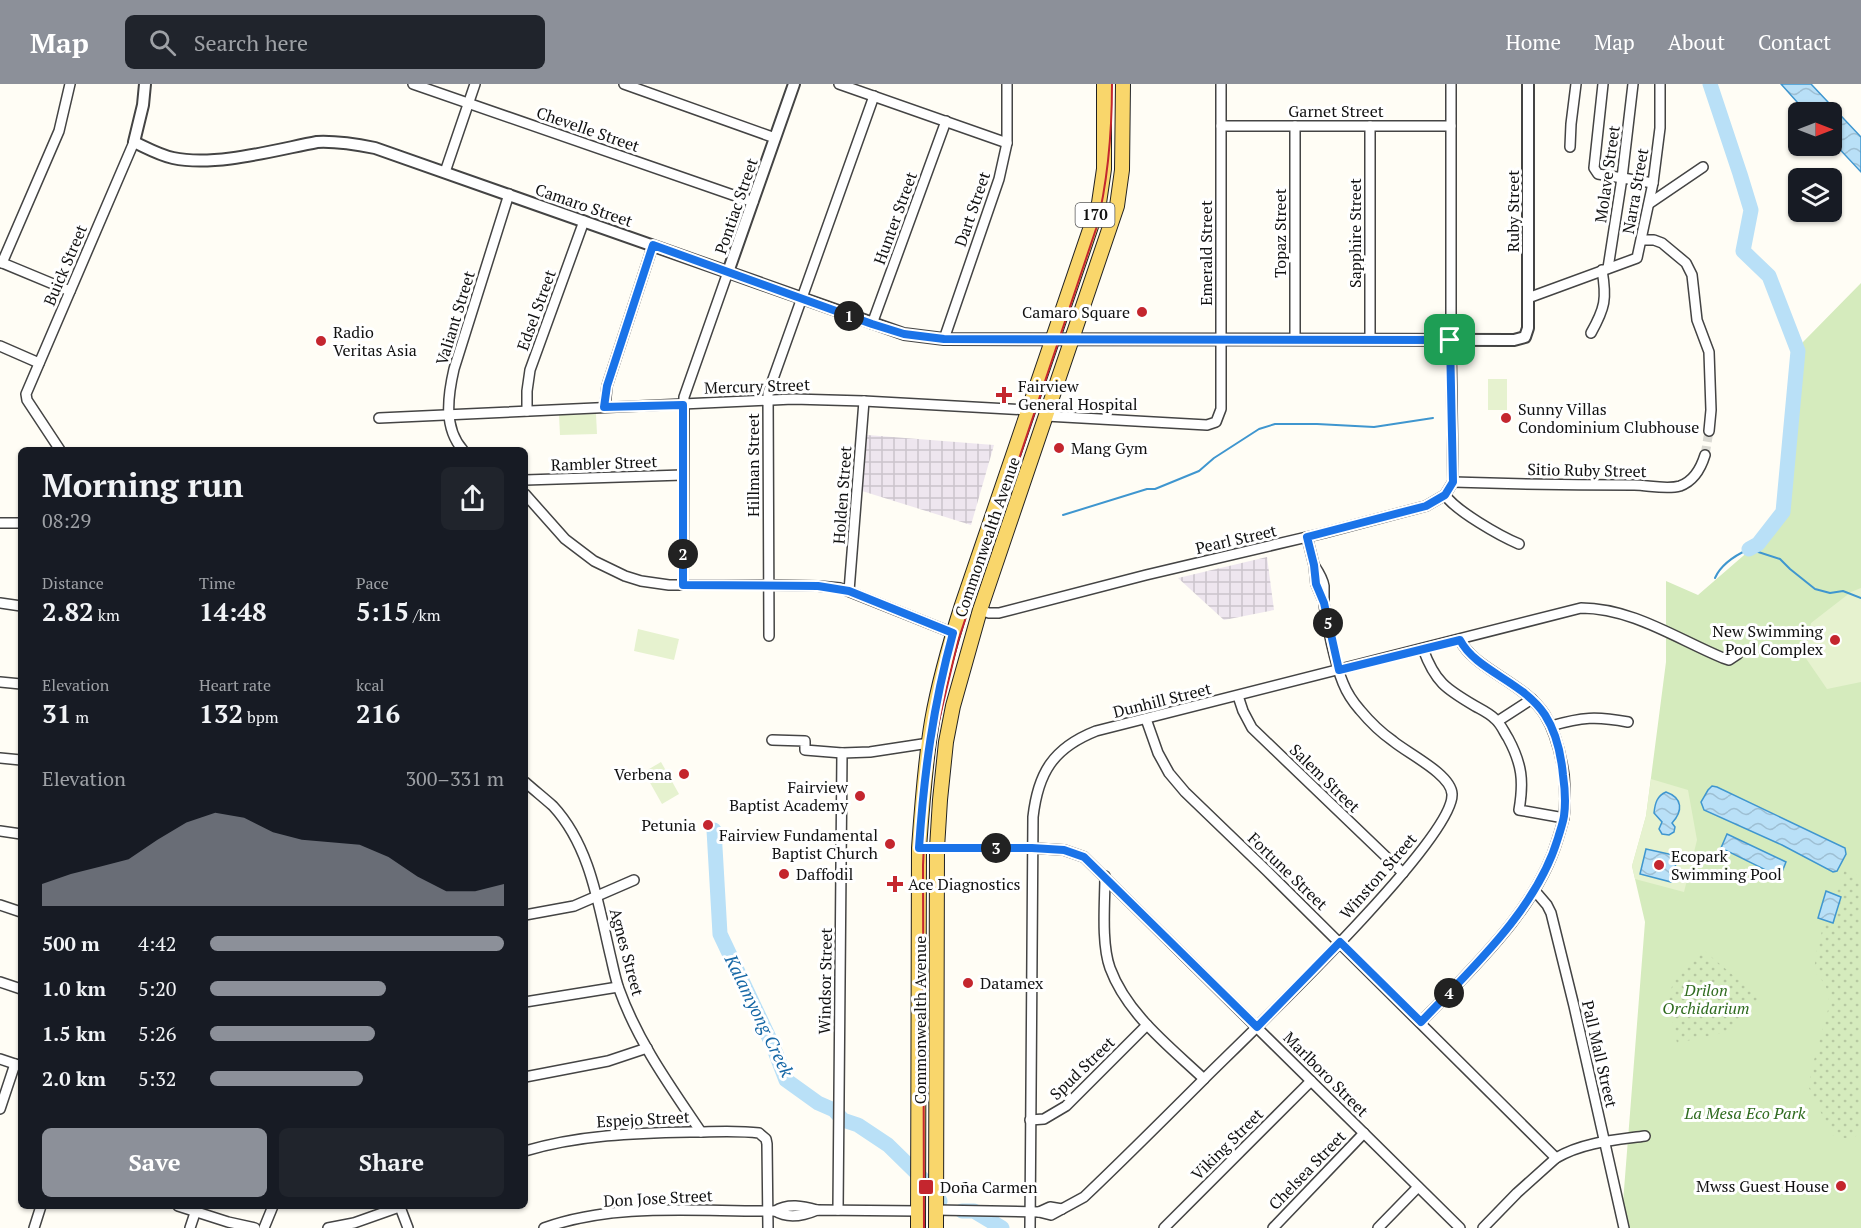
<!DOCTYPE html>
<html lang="en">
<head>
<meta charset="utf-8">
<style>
	:root { --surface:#171b24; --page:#20242c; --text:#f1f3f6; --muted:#9ea1a6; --accent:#8c9099 }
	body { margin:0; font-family:"PT Serif",serif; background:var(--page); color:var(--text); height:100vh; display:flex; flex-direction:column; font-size:22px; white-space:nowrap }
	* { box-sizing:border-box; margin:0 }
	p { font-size:20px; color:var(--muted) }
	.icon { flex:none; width:33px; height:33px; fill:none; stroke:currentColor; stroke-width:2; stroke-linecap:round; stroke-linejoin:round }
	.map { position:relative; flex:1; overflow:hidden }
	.sheet { position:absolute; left:18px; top:363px; width:510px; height:762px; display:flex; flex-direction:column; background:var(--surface); border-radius:9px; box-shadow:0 2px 4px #0004 }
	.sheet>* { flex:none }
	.needle { width:39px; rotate:90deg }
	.controls { position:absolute; left:1788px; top:18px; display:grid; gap:12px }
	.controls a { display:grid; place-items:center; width:54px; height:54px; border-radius:9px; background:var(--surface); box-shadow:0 2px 4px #0004; font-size:30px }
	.pin { position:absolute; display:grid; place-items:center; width:51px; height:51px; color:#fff; margin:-26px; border-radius:12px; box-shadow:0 3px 9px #0006 }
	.km { position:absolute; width:30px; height:30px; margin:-15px; border-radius:50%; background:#222; color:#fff; font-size:16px; line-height:30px; text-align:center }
	.round { display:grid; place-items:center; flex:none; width:63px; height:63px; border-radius:9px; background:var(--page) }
	.summary { display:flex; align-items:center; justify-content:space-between; height:102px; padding:0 24px }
	h1 { font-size:33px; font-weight:700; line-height:45px }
	.metrics { display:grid; grid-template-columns:repeat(3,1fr); gap:9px; height:102px; padding:6px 24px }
	.metrics div { display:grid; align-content:center }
	.metrics b { font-size:26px; font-weight:700 }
	.metrics small { font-size:16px; font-weight:400 }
	.metrics p { font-size:16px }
	.chart { height:168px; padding:12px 24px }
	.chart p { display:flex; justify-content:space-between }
	.chart svg { width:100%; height:108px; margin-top:6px; fill:var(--accent); opacity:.7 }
	.cta { display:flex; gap:12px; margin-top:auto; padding:12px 24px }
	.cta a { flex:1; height:69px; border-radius:9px; background:var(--accent); color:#fff; font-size:24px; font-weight:700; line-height:69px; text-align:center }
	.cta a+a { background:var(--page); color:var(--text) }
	ul { padding:0 24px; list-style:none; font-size:20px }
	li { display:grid; grid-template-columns:96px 72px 1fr; align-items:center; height:45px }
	li i { height:15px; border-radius:8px; background:var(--accent) }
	header { display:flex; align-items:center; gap:36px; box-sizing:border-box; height:84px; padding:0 30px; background:var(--accent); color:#fff }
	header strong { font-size:28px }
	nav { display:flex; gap:33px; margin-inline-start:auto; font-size:21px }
	.search { width:420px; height:54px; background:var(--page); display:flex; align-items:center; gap:15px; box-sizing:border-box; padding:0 21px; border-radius:9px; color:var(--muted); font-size:22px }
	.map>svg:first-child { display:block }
	.industrial { fill:url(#industrial-grid) }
	.park { fill:#d5ebbd }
	.garden { fill:url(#garden-dots) }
	.pitch { fill:#e6f2cf }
	.water { fill:url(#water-waves); stroke:#3f96cf; stroke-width:1.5 }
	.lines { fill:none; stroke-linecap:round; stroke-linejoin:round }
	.stream { stroke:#3f96cf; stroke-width:2 }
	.river { stroke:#b9e0f7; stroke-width:15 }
	.minor-tunnel { stroke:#dbdad3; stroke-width:9; stroke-dasharray:9 4.5; stroke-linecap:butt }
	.minor-casing { stroke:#444; stroke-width:12 }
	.tertiary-casing { stroke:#444; stroke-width:14 }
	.primary-casing { stroke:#222; stroke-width:16 }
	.minor { stroke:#fff; stroke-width:9 }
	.tertiary { stroke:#fff; stroke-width:10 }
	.primary { stroke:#f9d66b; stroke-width:14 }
	.rail { stroke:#c4262e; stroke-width:2 }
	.route-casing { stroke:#fff; stroke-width:12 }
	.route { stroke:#1a73e8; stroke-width:8 }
	.poi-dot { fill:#c4262e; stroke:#fff; stroke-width:2 }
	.labels { text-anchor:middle; stroke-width:6; stroke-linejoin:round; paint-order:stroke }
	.shield { fill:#fff; stroke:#585858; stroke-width:1.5 }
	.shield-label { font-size:15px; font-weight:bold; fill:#111 }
	.street-label { font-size:16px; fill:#111; stroke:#fff }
	.poi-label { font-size:16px; fill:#111; stroke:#fff; text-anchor:start }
	.park-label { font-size:16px; font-style:italic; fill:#2f6b1f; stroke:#fff }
	.water-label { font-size:18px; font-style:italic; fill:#1768a6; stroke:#fff }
</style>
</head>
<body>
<header>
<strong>Map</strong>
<div class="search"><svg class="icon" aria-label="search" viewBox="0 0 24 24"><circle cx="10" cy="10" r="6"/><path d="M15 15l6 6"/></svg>Search here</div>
<nav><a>Home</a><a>Map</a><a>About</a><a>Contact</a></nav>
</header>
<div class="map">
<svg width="1861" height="1144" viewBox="0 0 1861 1144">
	<defs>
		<pattern id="industrial-grid" width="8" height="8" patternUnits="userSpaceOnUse" patternTransform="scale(1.5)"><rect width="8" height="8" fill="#eee6ef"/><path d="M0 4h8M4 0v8" fill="none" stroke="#cbc4cc"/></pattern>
		<pattern id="garden-dots" width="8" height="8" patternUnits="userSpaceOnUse" patternTransform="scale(1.5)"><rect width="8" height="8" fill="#d5ebbd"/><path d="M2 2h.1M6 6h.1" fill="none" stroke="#b6c8a1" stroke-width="1.8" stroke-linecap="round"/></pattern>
		<pattern id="water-waves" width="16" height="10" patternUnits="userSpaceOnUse" patternTransform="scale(1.5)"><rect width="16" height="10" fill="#b9e0f7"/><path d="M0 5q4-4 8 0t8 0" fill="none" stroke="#9ebfd3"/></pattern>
	</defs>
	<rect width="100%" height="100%" fill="#fffdf5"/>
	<!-- industrial -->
	<g class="industrial">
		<polygon points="867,351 994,361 971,441 862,407"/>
		<polygon points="1267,473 1274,526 1224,536 1178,494"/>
	</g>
	<!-- park -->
	<polygon class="park" points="1861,199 1861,1144 1621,1144 1645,838 1632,782 1646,732 1666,578 1666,497 1698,511 1758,459 1783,428 1798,267 1803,258"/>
	<!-- garden -->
	<g class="garden">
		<polygon points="1845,785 1861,793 1861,1045 1853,1056 1832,1051 1809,1004 1811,987 1828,926 1829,912 1825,900 1814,887 1817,865 1832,811 1840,798"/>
		<polygon points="1702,865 1760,914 1744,933 1727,948 1677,959 1668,915 1675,893"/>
	</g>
	<!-- pitch -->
	<g class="pitch">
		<rect x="1488" y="295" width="19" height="31"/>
		<polygon points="596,330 597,350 560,351 559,331"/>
		<polygon points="1861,504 1861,598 1827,605 1805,573 1811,539 1851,508"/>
		<polygon points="638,545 679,555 674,576 634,567"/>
		<polygon points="661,678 679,710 662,720 644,688"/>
		<polygon points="1651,695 1688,706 1697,756 1684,808 1635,795 1632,782 1646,732"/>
	</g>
	<!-- water -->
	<g class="water">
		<polygon points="1781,0 1811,0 1861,53 1861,88 1832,57 1832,28 1806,28"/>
		<polygon points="1712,702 1717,703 1845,764 1846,770 1837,787 1833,788 1782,761 1704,726 1701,718 1708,706"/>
		<path d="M1666,708C1683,714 1683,727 1672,739L1675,743L1674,748L1669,751L1662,750L1659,745L1662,738L1654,729C1655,719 1657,712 1666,708Z"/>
		<polygon points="1727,750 1786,778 1780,793 1721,764"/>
		<polygon points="1646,765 1678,772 1671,798 1640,790"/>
		<polygon points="1826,807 1841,813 1833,839 1818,834"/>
	</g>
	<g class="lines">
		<!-- stream -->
		<g class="stream">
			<polyline points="1063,431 1147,405 1155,405 1199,387 1214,374 1259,345 1275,340 1317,340 1374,343 1433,334"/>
			<path d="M1715,494C1721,480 1736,471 1749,465L1780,475L1790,485L1815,505L1830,509L1843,507L1861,514"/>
		</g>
		<!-- river -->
		<g class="river">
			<polyline points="1710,0 1740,90 1751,126 1743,167 1769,192 1798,267 1783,428 1758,460 1749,465"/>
			<polyline points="714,746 720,850 773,962 786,996 818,1019 834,1026 843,1036 858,1041 888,1061 932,1104 940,1117"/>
			<polyline points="962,1127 974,1127 1002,1144"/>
		</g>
		<!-- minor-tunnel -->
		<polyline class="minor-tunnel" points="1705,371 1709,347"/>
		<defs>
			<g id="minor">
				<polyline points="413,0 753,118"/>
				<polyline points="624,0 775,54"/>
				<polyline points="839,0 1007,59"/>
				<polyline points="1603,0 1594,84 1598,90 1653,99"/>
				<polyline points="1221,42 1451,42"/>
				<polyline points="1295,42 1295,256"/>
				<polyline points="1370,42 1370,256"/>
				<polyline points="1570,63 1571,40 1576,0"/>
				<polyline points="445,88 475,0"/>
				<polyline points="1650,119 1703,83"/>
				<polyline points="1642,156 1654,156 1662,159 1686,179 1692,191 1697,236 1709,268 1711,326 1709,347"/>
				<polyline points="0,178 70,207"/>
				<polyline points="2,179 59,47 70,0"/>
				<polyline points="1608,184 1622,94 1633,0"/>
				<polyline points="1528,214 1637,174 1653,99 1660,44 1660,0"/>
				<polyline points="872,240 946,37"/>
				<path d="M1591,249C1605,224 1607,215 1602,186"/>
				<polyline points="944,255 999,95 1007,59 1007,0"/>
				<polyline points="0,262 39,279"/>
				<polyline points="605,323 607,302 653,161"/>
				<polyline points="527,327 527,307 530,286 584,137"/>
				<polyline points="1046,332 1207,341 1216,338 1221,325 1221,0"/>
				<polyline points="379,334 793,315 864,317 1028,326"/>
				<polyline points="60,366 27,316 26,310 134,58"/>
				<path d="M463,366C443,344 448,311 454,285L509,110"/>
				<polyline points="525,396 683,391"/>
				<path d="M1453,398C1513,400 1573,401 1634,401C1648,401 1666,406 1680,402C1694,397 1701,384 1705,371"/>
				<polyline points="525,410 565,455 594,477 625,492 641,497 669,501 768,501 818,502 840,504 953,549"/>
				<path d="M1445,411C1456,427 1500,452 1519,460"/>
				<polyline points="0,439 21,439"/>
				<polyline points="1307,453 1314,481 1316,500 1322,514"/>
				<polyline points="683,501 684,313 728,188"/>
				<polyline points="849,507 864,317"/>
				<polyline points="0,519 21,522"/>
				<polyline points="980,526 989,529 999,529 1146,491 1324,449 1426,422 1445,411 1453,398 1451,256 1451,0"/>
				<polyline points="769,552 768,309 874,12"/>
				<path d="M1423,565C1435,598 1446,605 1475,622C1482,626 1489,629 1495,635C1501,640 1504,648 1508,654C1522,680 1524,697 1519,726L1564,734"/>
				<polyline points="0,598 21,600"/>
				<polyline points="1238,612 1243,627 1252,644 1403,789"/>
				<polyline points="1146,635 1158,669 1169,689 1185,708 1267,787 1556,1074"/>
				<polyline points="1498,637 1532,615"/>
				<path d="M1551,642C1582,633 1596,632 1628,638"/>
				<polyline points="772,656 805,657 805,666 842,669 870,668 929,659"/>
				<polyline points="0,674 21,676"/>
				<path d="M525,698C534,706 544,714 553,722C590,762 598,819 610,870C613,882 615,894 619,905C638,958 670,1002 701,1048"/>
				<polyline points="0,747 21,750"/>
				<polyline points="919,764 1032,764 1064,766 1084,773 1460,1144"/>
				<path d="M1105,792C1105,818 1101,859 1110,884C1127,930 1169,962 1204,995"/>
				<polyline points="1535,807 1547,821 1551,829 1574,922 1624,1144"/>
				<polyline points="0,821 21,828"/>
				<polyline points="525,831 574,822 634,796"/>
				<polyline points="0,898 21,905"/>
				<polyline points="525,918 618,903"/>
				<path d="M1421,938C1471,885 1537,826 1558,754C1560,747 1563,739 1564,732C1566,718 1565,705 1564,691C1561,671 1556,649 1545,631C1524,598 1475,586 1460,556"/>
				<polyline points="0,975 21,982"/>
				<polyline points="525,993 608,977 647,964"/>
				<polyline points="0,1025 15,980"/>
				<polyline points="1030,1036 1044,1035 1066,1022 1147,941"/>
				<path d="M525,1067C579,1051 634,1049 690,1048C712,1048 737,1046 759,1049L766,1055L767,1060L768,1144"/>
				<polyline points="178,1122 228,1138 255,1144"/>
				<polyline points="400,1123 408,1144"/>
				<polyline points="838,1126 842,669"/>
				<path d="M936,1126L1039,1128L1051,1131L1084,1113C1125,1074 1164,1035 1204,995C1244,955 1455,755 1452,710C1451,690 1407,669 1393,657C1380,648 1370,638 1360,626C1353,618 1347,609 1343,599C1335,580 1327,541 1324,520C1324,514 1324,508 1324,502C1323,495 1318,487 1314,481"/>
				<path d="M775,1127C788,1135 803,1132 817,1126L919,1127"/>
				<polyline points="1039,1128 1050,1123 1062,1125"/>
				<polyline points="34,1144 41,1122"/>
				<polyline points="190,1144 197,1123"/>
				<polyline points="264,1144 273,1122"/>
				<polyline points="328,1144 354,1139 402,1122"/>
				<path d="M544,1144C617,1118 699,1128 775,1127C788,1119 803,1122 817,1126"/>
				<path d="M1030,1144L1033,733C1038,689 1053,664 1096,647L1581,524C1632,524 1677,555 1723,574L1729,576L1738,570"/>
				<polyline points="1164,1144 1311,997"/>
				<polyline points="1273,1144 1364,1049"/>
				<polyline points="1378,1144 1418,1103"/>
				<path d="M1483,1144L1517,1109L1556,1074C1583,1058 1615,1056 1645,1052"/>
			</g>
			<g id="tertiary">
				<path d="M145,0L143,21L134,58C147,64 159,71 173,74C215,83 275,66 317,58C337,57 355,60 375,64L904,250L944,255L1514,256L1525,253L1528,244V0"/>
				<polyline points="728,188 794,0"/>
			</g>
			<g id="primary">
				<path d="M918,1144L919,764C922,722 925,679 932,637C939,597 950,559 962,521L1099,119L1104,85V0"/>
				<polyline points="936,1144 937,764 940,716 946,658 953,622 980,526 1117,122 1122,86 1123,0"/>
			</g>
		</defs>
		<!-- minor casing -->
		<use href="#minor" class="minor-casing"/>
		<!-- tertiary casing -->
		<use href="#tertiary" class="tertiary-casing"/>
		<!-- primary casing -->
		<use href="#primary" class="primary-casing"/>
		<!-- minor -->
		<use href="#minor" class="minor"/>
		<!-- tertiary -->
		<use href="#tertiary" class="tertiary"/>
		<!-- primary -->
		<use href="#primary" class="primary"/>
		<!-- rail -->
		<path class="rail" d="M924,1144L923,781L926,718L935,653L958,557L1096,145C1108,97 1112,49 1112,0"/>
	</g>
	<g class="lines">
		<defs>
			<path id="route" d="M653,161L872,240L904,250L944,255L1450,256L1453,398L1445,411L1426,422L1307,453L1314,481L1316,500L1324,519L1339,586L1460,556C1476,587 1524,598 1545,631C1556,648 1561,670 1563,691C1565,705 1566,718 1564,732C1563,739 1560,747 1558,754C1537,825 1471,885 1421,938L1340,858L1257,943L1084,773L1064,766L1032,764H919C924,689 933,622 953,549L849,507L818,502L683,501V321L604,323L607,302Z"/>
		</defs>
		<!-- route casing -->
		<use href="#route" class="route-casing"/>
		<!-- route -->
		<use href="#route" class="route"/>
	</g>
	<!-- markers -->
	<g class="poi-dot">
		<circle cx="1142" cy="228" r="6"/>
		<circle cx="321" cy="257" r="6"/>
		<path d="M1001 302h6v6h6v6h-6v6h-6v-6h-6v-6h6z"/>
		<circle cx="1506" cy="334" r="6"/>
		<circle cx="1059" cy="364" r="6"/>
		<circle cx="1835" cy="556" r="6"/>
		<circle cx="684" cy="690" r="6"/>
		<circle cx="860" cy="712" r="6"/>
		<circle cx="708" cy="741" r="6"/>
		<circle cx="890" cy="760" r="6"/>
		<circle cx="1659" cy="781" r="6"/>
		<circle cx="784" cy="790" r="6"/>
		<path d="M892 791h6v6h6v6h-6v6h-6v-6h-6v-6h6z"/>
		<circle cx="968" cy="899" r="6"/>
		<circle cx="1841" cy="1102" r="6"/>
		<rect x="918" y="1095" width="16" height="16" rx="3"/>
	</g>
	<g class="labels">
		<!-- shield labels -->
		<rect class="shield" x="1075.5" y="119" width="39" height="24" rx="4.5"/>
		<g class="shield-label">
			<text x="1095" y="136">170</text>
		</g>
		<!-- street labels -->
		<g class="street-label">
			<text x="1336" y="33">Garnet Street</text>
			<text transform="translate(588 45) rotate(19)" y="6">Chevelle Street</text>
			<text transform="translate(1607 90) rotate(-82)" y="6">Molave Street</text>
			<text transform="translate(1635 107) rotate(-80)" y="6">Narra Street</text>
			<text transform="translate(584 121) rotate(19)" y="6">Camaro Street</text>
			<text transform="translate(736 122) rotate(-71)" y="6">Pontiac Street</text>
			<text transform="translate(972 125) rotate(-71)" y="6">Dart Street</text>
			<text transform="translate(1513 127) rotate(-90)" y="6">Ruby Street</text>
			<text transform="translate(895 134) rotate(-70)" y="6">Hunter Street</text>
			<text transform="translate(1280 149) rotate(-90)" y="6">Topaz Street</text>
			<text transform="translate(1355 149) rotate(-90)" y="6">Sapphire Street</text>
			<text transform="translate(1206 169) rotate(-90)" y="6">Emerald Street</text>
			<text transform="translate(65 181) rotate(-67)" y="6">Buick Street</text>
			<text transform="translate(536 226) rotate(-70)" y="6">Edsel Street</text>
			<text transform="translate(455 234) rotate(-73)" y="6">Valiant Street</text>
			<text transform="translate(757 302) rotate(-2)" y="6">Mercury Street</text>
			<text transform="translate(604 379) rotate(-2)" y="6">Rambler Street</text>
			<text transform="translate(753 381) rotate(-90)" y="6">Hillman Street</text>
			<text transform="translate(1587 386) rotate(1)" y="6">Sitio Ruby Street</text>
			<text transform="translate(842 411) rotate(-86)" y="6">Holden Street</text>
			<text transform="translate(987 453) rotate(-71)" y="6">Commonwealth Avenue</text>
			<text transform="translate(1236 455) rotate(-13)" y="6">Pearl Street</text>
			<text transform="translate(1162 616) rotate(-14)" y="6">Dunhill Street</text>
			<text transform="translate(1325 694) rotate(44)" y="6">Salem Street</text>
			<text transform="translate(1288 787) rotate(44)" y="6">Fortune Street</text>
			<text transform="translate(1378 792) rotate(-49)" y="6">Winston Street</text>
			<text transform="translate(627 868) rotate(75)" y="6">Agnes Street</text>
			<text transform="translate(825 897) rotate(-89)" y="6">Windsor Street</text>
			<text transform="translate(920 936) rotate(-90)" y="6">Commonwealth Avenue</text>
			<text transform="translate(1600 970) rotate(77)" y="6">Pall Mall Street</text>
			<text transform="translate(1082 984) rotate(-44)" y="6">Spud Street</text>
			<text transform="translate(1326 990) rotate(45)" y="6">Marlboro Street</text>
			<text transform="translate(643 1035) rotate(-3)" y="6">Espejo Street</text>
			<text transform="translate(1227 1060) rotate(-45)" y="6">Viking Street</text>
			<text transform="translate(1307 1086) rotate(-46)" y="6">Chelsea Street</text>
			<text transform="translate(658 1114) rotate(-3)" y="6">Don Jose Street</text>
		</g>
		<!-- poi labels -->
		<g class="poi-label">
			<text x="1130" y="234" text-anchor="end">Camaro Square</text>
			<text x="333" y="254">Radio<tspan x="333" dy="18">Veritas Asia</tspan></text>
			<text x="1018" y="308">Fairview<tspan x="1018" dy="18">General Hospital</tspan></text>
			<text x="1518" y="331">Sunny Villas<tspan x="1518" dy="18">Condominium Clubhouse</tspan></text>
			<text x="1071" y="370">Mang Gym</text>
			<text x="1823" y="553" text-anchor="end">New Swimming<tspan x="1823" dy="18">Pool Complex</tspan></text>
			<text x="672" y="696" text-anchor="end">Verbena</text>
			<text x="848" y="709" text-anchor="end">Fairview<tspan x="848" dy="18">Baptist Academy</tspan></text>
			<text x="696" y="747" text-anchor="end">Petunia</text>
			<text x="878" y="757" text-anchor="end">Fairview Fundamental<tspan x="878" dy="18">Baptist Church</tspan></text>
			<text x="1671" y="778">Ecopark<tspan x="1671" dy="18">Swimming Pool</tspan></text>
			<text x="796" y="796">Daffodil</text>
			<text x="908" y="806">Ace Diagnostics</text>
			<text x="980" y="905">Datamex</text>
			<text x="1829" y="1108" text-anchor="end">Mwss Guest House</text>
			<text x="940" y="1109">Doña Carmen</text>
		</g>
		<!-- park labels -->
		<g class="park-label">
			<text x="1706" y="912">Drilon<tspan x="1706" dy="18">Orchidarium</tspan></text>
			<text x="1745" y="1035">La Mesa Eco Park</text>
		</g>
		<!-- water labels -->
		<g class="water-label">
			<text transform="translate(759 932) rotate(64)" y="6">Kalamyong Creek</text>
		</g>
	</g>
</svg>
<div class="controls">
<a><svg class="needle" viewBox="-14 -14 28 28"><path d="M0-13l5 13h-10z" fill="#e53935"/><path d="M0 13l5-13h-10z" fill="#9ea1a6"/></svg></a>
<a><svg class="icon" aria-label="layers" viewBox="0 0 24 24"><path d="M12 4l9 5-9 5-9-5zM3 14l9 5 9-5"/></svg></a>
</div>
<div class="pin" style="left:1450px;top:256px;background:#1e9e55"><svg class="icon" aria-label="arrive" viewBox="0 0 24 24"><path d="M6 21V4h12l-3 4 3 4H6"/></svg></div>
<b class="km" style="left:849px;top:232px">1</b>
<b class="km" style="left:683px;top:470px">2</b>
<b class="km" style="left:996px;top:764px">3</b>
<b class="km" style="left:1449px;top:909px">4</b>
<b class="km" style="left:1328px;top:539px">5</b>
<section class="sheet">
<div class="summary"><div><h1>Morning run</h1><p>08:29</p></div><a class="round"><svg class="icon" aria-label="share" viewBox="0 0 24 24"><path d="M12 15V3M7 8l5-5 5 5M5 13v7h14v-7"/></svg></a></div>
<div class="metrics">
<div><p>Distance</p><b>2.82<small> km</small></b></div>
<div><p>Time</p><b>14:48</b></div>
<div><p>Pace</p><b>5:15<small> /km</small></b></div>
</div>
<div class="metrics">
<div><p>Elevation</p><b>31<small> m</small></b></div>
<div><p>Heart rate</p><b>132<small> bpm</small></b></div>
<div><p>kcal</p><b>216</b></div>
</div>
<div class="chart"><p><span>Elevation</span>300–331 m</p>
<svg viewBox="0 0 160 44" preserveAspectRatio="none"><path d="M0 44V35L10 31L20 28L30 25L40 17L50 10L60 6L70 8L80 14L90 17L100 18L110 19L120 24L130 32L140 38L150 38L160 35V44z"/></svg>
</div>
<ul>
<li><b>500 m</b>4:42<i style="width:100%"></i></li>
<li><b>1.0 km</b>5:20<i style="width:60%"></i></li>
<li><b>1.5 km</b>5:26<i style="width:56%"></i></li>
<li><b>2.0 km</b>5:32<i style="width:52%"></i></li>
</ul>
<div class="cta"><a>Save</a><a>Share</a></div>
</section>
</div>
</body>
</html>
